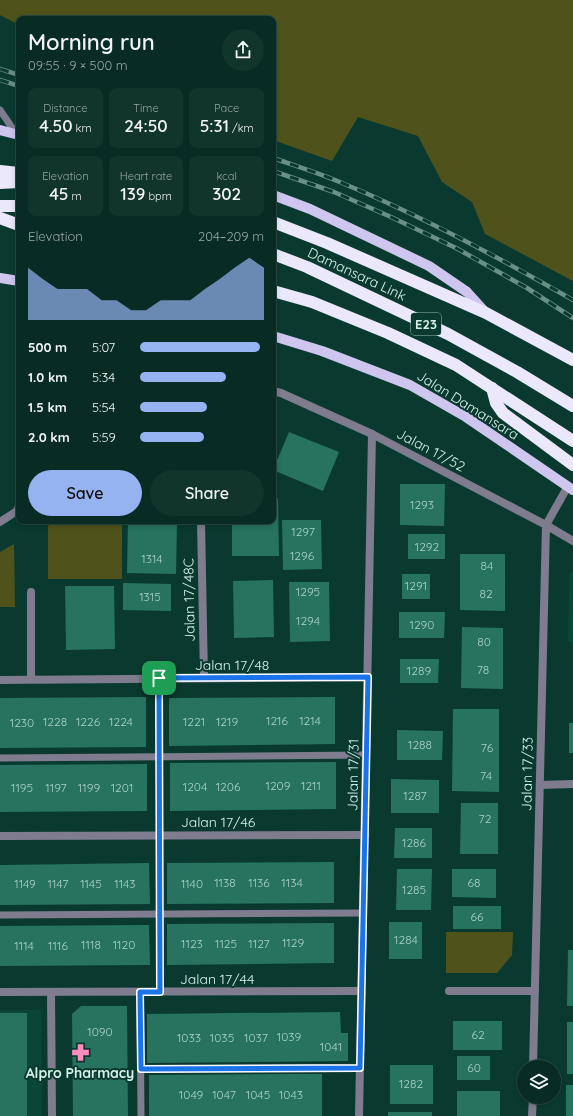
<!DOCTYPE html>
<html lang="en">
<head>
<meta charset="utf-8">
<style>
	:root { --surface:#082c23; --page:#11342b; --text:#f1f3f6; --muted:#98a7a6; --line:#294841; --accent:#95b2f1 }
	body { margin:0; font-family:Quicksand,sans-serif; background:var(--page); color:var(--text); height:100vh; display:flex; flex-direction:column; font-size:15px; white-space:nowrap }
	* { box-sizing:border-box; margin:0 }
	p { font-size:13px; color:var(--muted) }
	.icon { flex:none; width:22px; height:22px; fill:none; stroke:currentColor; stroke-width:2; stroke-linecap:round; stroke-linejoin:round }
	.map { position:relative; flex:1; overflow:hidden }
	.details { position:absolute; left:16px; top:16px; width:260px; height:508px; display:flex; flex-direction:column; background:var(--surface); border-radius:8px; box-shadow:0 2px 6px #0003,0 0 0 1px var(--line) }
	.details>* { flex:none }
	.fabs { position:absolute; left:517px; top:1060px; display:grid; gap:8px }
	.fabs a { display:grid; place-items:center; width:44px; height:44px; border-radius:50%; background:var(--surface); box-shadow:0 2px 6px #0003,0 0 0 1px var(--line); font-size:20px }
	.pin { position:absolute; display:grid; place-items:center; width:34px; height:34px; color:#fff; margin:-17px; border-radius:8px; box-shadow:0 2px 6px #0006 }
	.round { display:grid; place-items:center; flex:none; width:42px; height:42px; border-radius:21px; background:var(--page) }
	.summary { display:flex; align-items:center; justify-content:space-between; height:68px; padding:0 12px }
	h1 { font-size:22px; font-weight:600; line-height:30px }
	.figures { display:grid; grid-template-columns:repeat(3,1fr); gap:6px; height:68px; padding:4px 12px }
	.figures div { display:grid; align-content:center; border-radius:8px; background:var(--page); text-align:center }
	.figures b { font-size:17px; font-weight:600 }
	.figures small { font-size:11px; font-weight:400 }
	.figures p { font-size:11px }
	.chart { height:112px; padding:8px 12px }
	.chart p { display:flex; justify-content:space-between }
	.chart svg { width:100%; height:72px; margin-top:4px; fill:var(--accent); opacity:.7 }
	.primary-button { display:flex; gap:8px; margin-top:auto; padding:8px 12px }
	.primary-button a { flex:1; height:46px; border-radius:24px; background:var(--accent); color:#111; font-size:16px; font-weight:600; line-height:46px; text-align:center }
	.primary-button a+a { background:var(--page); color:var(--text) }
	ul { padding:0 12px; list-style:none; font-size:13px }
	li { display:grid; grid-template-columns:64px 48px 1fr; align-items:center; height:30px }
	li i { height:10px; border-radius:5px; background:var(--accent) }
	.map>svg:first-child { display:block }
	.built { fill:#0b4538 }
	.green { fill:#4f531b }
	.building { fill:#277360 }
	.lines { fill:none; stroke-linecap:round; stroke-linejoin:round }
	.service { stroke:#7f7c90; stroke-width:7 }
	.minor { stroke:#7f7c90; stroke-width:8 }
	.primary { stroke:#cec6ef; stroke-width:10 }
	.motorway { stroke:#ece8fc; stroke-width:12 }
	.rail-casing { stroke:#699085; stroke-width:4.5 }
	.rail { stroke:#0a3a2f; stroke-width:3; stroke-dasharray:9; stroke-linecap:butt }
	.route-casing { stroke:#fff; stroke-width:8 }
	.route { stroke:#1a73e8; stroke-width:5 }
	.labels { text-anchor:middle; stroke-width:4; stroke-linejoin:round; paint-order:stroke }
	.number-label { font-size:12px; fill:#aad2c6 }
	.shield { fill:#0a3a2f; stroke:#98bbb0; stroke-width:1 }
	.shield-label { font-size:13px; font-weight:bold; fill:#d5f2e8 }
	.street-label { font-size:14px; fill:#d5f2e8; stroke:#0a3a2f }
	.poi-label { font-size:14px; font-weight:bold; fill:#d5f2e8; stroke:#0a3a2f }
</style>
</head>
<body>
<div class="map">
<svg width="573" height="1116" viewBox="0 0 573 1116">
	<rect width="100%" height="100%" fill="#0a3a2f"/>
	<!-- built -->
	<g class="built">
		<polygon points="573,571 573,644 568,641 569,573"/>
		<polygon points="0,1010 41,1010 42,1116 0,1116"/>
	</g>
	<!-- green -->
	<g class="green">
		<polygon points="0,0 573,0 573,281 485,234 472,202 442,182 418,136 358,117 332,161 273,140 273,19 19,19 19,25 0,15"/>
		<polygon points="57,521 122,521 122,579 48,579 48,526"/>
		<polygon points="14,544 15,607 0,607 0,552"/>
		<polygon points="446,932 513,932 512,955 497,973 446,973"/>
	</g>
	<!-- building -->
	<g class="building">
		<polygon points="289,432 339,452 323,491 273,470"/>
		<polygon points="400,484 445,484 444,526 400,525"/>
		<polygon points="273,498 278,498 279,556 232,556 232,521 273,521"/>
		<polygon points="282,520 321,520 322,569 283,570"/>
		<polygon points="128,521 177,521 176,574 127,573"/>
		<rect x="408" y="534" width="37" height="25"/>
		<polygon points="460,554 505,554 505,611 460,610"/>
		<rect x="402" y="574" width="28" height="25"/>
		<polygon points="273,580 274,637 234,638 233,581"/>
		<polygon points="289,582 329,582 330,641 290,642"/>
		<polygon points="123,583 171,584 171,611 123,610"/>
		<polygon points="65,586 114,586 115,649 66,650"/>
		<polygon points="399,612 445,612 444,638 399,638"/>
		<polygon points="462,627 503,628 503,689 461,688"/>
		<polygon points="400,659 439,659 438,683 400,683"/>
		<polygon points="146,697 146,747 0,748 0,698"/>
		<polygon points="335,697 335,744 169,746 169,698"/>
		<polygon points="453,709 499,709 499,792 452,791"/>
		<rect x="569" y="723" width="4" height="30"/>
		<polygon points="397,730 443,731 442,760 397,760"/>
		<polygon points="336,762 336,809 170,811 170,763"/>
		<polygon points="147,764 147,811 0,812 0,765"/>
		<polygon points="391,779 439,780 439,813 391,813"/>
		<polygon points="461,803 498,803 498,854 460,854"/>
		<polygon points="395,828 432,828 432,858 394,858"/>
		<polygon points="334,862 334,903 167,904 167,863"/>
		<polygon points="149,863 150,904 0,905 0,865"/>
		<polygon points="397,869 432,869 431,910 396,910"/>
		<polygon points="452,869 496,869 496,898 452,897"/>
		<rect x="453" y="906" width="48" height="23"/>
		<rect x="389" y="922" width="33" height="37"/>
		<polygon points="334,923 334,963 167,965 167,924"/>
		<polygon points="149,925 150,965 0,966 0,926"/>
		<polygon points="568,950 573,950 573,1006 567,1006"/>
		<polygon points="81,1006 127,1006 128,1116 73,1116 72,1014"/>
		<polygon points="340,1012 341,1033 348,1033 348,1061 147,1063 147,1014"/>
		<rect x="0" y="1013" width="27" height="103"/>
		<rect x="453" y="1021" width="49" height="29"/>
		<rect x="567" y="1022" width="6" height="52"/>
		<rect x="457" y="1056" width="33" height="24"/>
		<rect x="390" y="1065" width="43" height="39"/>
		<polygon points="283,1074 322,1074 322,1116 149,1116 149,1075"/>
		<rect x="566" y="1085" width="7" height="31"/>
		<rect x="457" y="1091" width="43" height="25"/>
		<rect x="388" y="1112" width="44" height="4"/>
	</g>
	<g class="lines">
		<!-- service -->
		<g class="service">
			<polyline points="0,110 17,135"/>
			<polyline points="159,678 160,992"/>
			<polyline points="0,758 366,755"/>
			<polyline points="0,915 363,913"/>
			<polyline points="140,992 141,1116"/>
			<polyline points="141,1069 360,1068"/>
		</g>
		<!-- minor -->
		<g class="minor">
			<polyline points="273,391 281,393 372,434 546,525 573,541"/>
			<polyline points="201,521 204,678"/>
			<polyline points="0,522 17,511 19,506"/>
			<polyline points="31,592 31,679"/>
			<polyline points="0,680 368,677"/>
			<polyline points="540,785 573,784"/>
			<polyline points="0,836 365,835"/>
			<polyline points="449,991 535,991"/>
			<polyline points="0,992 361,991"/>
			<polyline points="51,992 52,1116"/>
			<polyline points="533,1067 546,525 568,486"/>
			<polyline points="359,1116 372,434"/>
			<polyline points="532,1116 533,1097"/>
		</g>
		<!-- primary -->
		<g class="primary">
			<polyline points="0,130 19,135"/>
			<polyline points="273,195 310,209 429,266 467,292 486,313"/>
			<polyline points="0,278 19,281"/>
			<polyline points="273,336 322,351 410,385 466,417 573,490"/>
		</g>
		<!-- motorway -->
		<g class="motorway">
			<polyline points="0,171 19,173"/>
			<polyline points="0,183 19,182"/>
			<polyline points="0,206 19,206"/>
			<polyline points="0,218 19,225"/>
			<polyline points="273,222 327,243 486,313 573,360"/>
			<polyline points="273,254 307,267 448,334 517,372 573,406"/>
			<polyline points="273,291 312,302 388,333 456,365 573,441"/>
			<polyline points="492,388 496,403 503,413 573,465"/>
		</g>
		<defs>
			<g id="rail">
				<polyline points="0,69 19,75"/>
				<polyline points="0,80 19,86"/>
				<path d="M273,158C296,166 319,173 342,183C422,216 498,257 573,300"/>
				<polyline points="273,171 334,192 391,217 456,248 527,288 573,318"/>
			</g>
		</defs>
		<!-- rail casing -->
		<use href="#rail" class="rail-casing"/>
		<!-- rail -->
		<use href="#rail" class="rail"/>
	</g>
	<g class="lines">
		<defs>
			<polygon id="route" points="368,677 360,1068 141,1069 140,992 160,992 159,678"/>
		</defs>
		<!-- route casing -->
		<use href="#route" class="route-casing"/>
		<!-- route -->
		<use href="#route" class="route"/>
	</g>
	<!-- icons -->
	<defs>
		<symbol id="pharmacy-bare" viewBox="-9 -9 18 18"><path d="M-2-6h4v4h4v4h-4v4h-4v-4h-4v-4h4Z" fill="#fd8ebf" stroke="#0a3a2f" stroke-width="2.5" paint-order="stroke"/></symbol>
	</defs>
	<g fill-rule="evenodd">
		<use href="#pharmacy-bare" x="68" y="1040" width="25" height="25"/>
	</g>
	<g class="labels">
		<!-- number labels -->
		<g class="number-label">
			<text x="422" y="509">1293</text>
			<text x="303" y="536">1297</text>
			<text x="427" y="551">1292</text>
			<text x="302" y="560">1296</text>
			<text x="152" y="563">1314</text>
			<text x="487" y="570">84</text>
			<text x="416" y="590">1291</text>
			<text x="308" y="596">1295</text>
			<text x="486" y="598">82</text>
			<text x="150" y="601">1315</text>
			<text x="308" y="625">1294</text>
			<text x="422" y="629">1290</text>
			<text x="484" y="646">80</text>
			<text x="483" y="674">78</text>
			<text x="419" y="675">1289</text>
			<text x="277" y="725">1216</text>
			<text x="310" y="725">1214</text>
			<text x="55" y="726">1228</text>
			<text x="88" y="726">1226</text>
			<text x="121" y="726">1224</text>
			<text x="194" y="726">1221</text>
			<text x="227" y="726">1219</text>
			<text x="22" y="727">1230</text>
			<text x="420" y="749">1288</text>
			<text x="487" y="752">76</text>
			<text x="486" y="780">74</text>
			<text x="278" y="790">1209</text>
			<text x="311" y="790">1211</text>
			<text x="195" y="791">1204</text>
			<text x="228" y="791">1206</text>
			<text x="22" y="792">1195</text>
			<text x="56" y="792">1197</text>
			<text x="89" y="792">1199</text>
			<text x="122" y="792">1201</text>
			<text x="415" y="800">1287</text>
			<text x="485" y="823">72</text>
			<text x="414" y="847">1286</text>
			<text x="225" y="887">1138</text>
			<text x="259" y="887">1136</text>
			<text x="292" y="887">1134</text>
			<text x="474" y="887">68</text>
			<text x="25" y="888">1149</text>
			<text x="58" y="888">1147</text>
			<text x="91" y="888">1145</text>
			<text x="125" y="888">1143</text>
			<text x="192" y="888">1140</text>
			<text x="414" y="894">1285</text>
			<text x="477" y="921">66</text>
			<text x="406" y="944">1284</text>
			<text x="293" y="947">1129</text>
			<text x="192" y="948">1123</text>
			<text x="226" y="948">1125</text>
			<text x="259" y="948">1127</text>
			<text x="91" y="949">1118</text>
			<text x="124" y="949">1120</text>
			<text x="24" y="950">1114</text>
			<text x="58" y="950">1116</text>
			<text x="100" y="1036">1090</text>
			<text x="478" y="1039">62</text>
			<text x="289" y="1041">1039</text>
			<text x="189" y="1042">1033</text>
			<text x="222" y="1042">1035</text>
			<text x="256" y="1042">1037</text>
			<text x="331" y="1051">1041</text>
			<text x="474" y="1072">60</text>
			<text x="411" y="1088">1282</text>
			<text x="191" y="1099">1049</text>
			<text x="224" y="1099">1047</text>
			<text x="258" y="1099">1045</text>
			<text x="291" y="1099">1043</text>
		</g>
		<!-- shield labels -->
		<rect class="shield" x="411" y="313" width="30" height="22" rx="3"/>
		<g class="shield-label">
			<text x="426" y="329">E23</text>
		</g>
		<!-- street labels -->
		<g class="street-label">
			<text transform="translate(357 274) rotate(25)" y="5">Damansara Link</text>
			<text transform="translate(468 405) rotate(32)" y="5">Jalan Damansara</text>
			<text transform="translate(431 450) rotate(28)" y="5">Jalan 17/52</text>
			<text transform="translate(189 600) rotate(-91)" y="5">Jalan 17/48C</text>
			<text x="232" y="670">Jalan 17/48</text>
			<text transform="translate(527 774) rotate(-89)" y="5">Jalan 17/33</text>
			<text transform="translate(353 775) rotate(-89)" y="5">Jalan 17/31</text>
			<text x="218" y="827">Jalan 17/46</text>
			<text x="217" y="984">Jalan 17/44</text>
		</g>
		<!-- poi labels -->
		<g class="poi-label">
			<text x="80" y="1078">Alpro Pharmacy</text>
		</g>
	</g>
</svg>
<div class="fabs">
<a><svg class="icon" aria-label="layers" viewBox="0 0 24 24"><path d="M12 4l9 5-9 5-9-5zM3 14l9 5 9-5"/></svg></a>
</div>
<div class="pin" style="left:159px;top:678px;background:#1e9e55"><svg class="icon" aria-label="arrive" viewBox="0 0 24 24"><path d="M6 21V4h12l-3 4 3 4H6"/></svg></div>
<section class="details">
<div class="summary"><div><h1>Morning run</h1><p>09:55 · 9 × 500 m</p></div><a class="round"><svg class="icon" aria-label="share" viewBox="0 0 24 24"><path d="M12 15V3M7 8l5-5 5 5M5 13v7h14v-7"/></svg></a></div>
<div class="figures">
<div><p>Distance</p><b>4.50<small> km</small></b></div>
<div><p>Time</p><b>24:50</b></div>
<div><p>Pace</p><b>5:31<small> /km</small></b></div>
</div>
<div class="figures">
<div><p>Elevation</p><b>45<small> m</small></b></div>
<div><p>Heart rate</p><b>139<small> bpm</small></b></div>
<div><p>kcal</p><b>302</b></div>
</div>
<div class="chart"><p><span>Elevation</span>204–209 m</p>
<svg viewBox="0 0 160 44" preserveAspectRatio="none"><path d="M0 44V12L10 19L20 25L30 25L40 25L50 32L60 32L70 38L80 38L90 32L100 32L110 32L120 25L130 19L140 12L150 6L160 12V44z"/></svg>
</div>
<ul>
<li><b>500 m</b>5:07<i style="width:97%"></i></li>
<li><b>1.0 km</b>5:34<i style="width:69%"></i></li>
<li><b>1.5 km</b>5:54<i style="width:54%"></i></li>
<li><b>2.0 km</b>5:59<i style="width:52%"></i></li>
</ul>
<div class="primary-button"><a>Save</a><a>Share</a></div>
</section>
</div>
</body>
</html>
